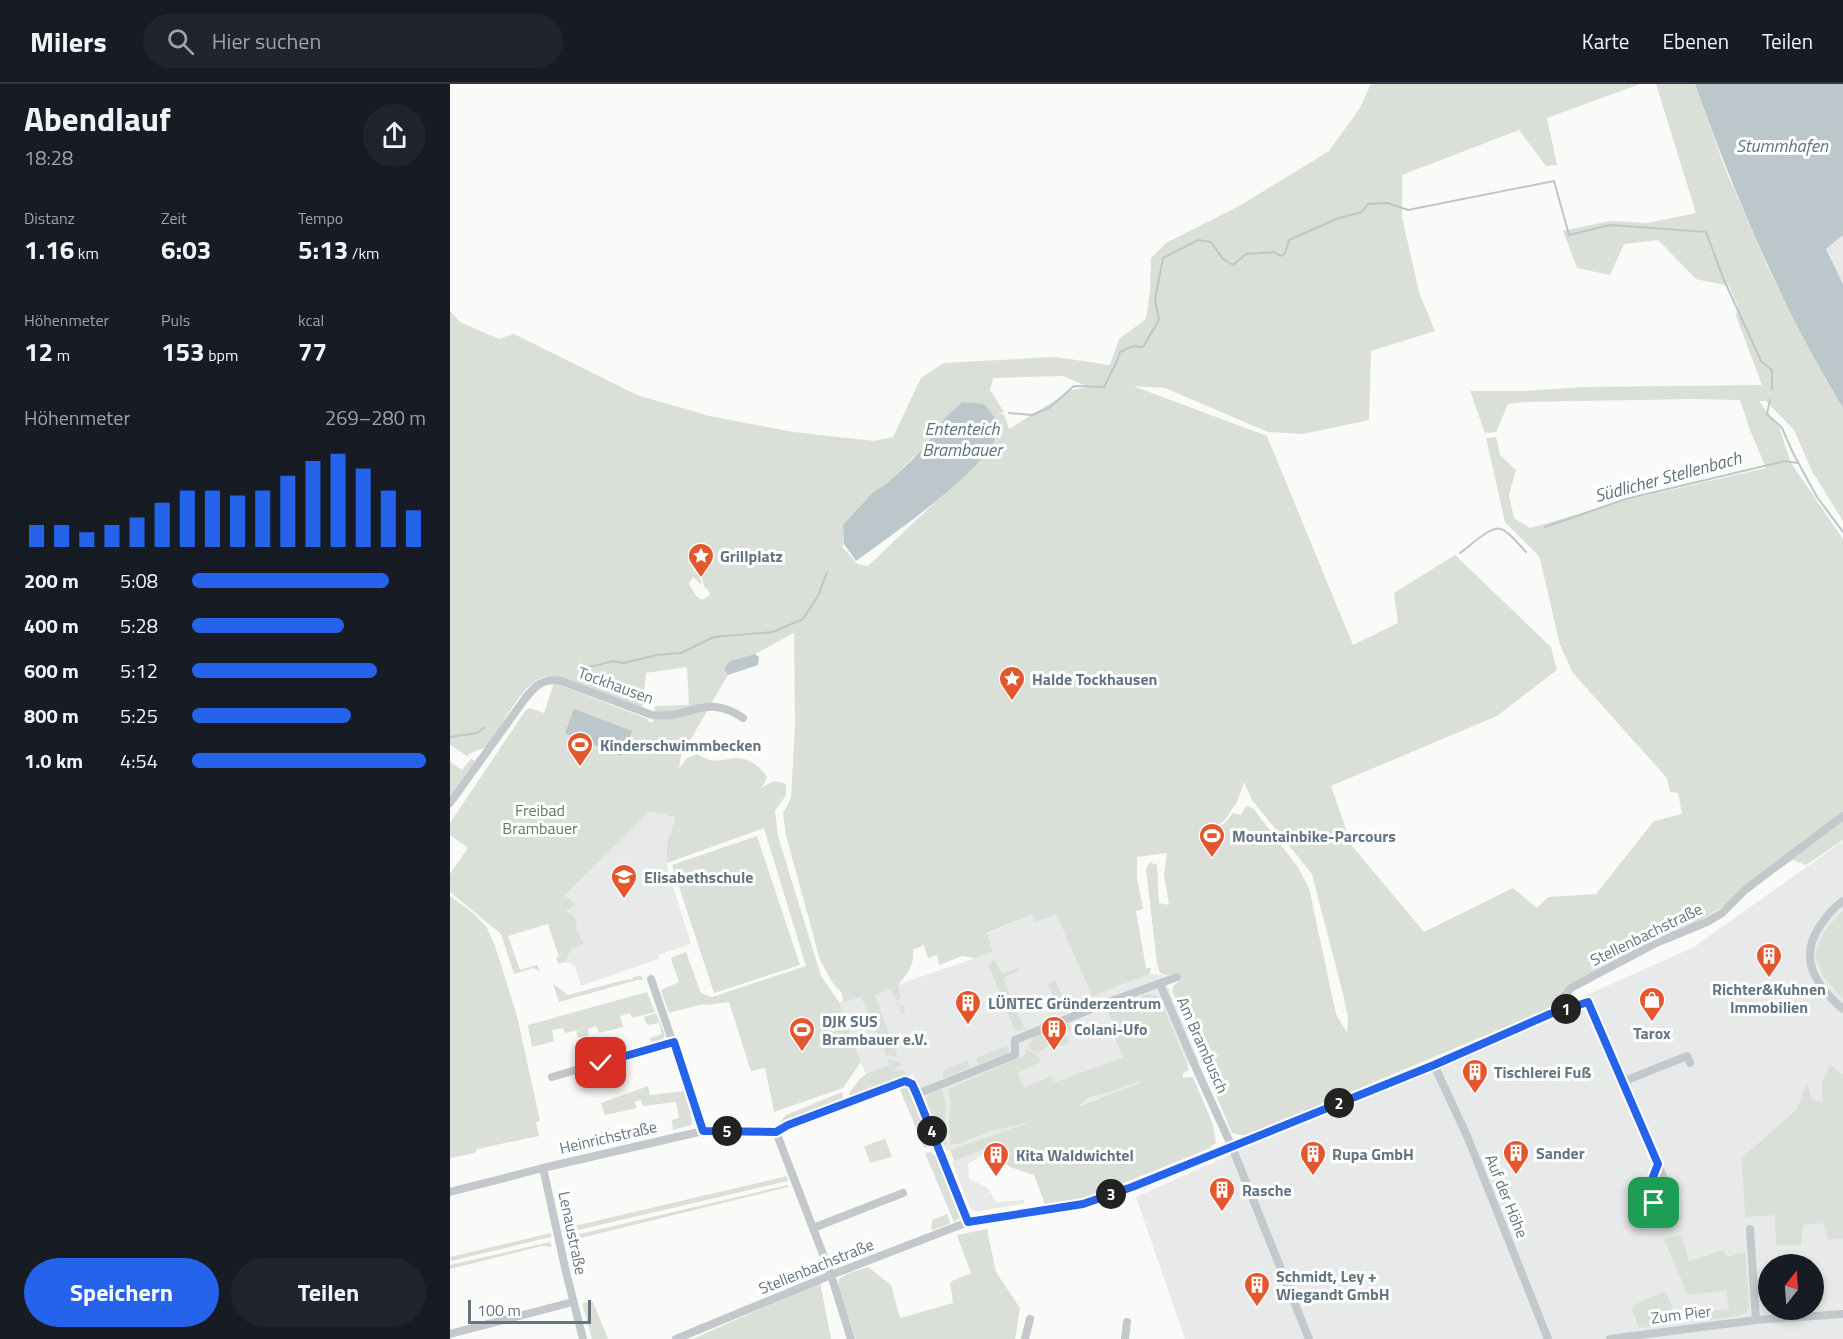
<!DOCTYPE html>
<html lang="de">
<head>
<meta charset="utf-8">
<style>
	:root { --surface:#171b24; --page:#20242c; --text:#f1f3f6; --muted:#9ea1a6; --line:#363941; --accent:#2563eb }
	body { margin:0; font-family:"Titillium Web",sans-serif; background:var(--page); color:var(--text); height:100vh; display:flex; flex-direction:column; font-size:22px; white-space:nowrap }
	* { box-sizing:border-box; margin:0 }
	p { font-size:20px; color:var(--muted) }
	.icon { flex:none; width:33px; height:33px; fill:none; stroke:currentColor; stroke-width:2; stroke-linecap:round; stroke-linejoin:round }
	.map { position:relative; flex:1; overflow:hidden }
	.sheet { display:flex; flex-direction:column; background:var(--surface); width:450px }
	.sheet>* { flex:none }
	.needle { width:39px; rotate:17deg }
	.buttons { position:absolute; left:1308px; top:1170px; display:grid; gap:12px }
	.buttons a { display:grid; place-items:center; width:66px; height:66px; border-radius:50%; background:var(--surface); box-shadow:0 3px 9px #0003; font-size:30px }
	.scale { position:absolute; left:18px; bottom:15px; width:123px; box-sizing:border-box; padding-left:6px; border:3px solid #657683; border-top:0; font-size:16px; line-height:21px; white-space:nowrap; color:#657683; -webkit-text-stroke:4px #fff; paint-order:stroke }
	.pin { position:absolute; display:grid; place-items:center; width:51px; height:51px; color:#fff; margin:-26px; border-radius:12px; box-shadow:0 3px 9px #0006 }
	.km { position:absolute; width:30px; height:30px; margin:-15px; border-radius:50%; background:#222; color:#fff; font-size:16px; line-height:30px; text-align:center }
	.round { display:grid; place-items:center; flex:none; width:63px; height:63px; border-radius:32px; background:var(--page) }
	.summary { display:flex; align-items:center; justify-content:space-between; height:102px; padding:0 24px }
	h1 { font-size:33px; font-weight:700; line-height:45px }
	.stats { display:grid; grid-template-columns:repeat(3,1fr); gap:9px; height:102px; padding:6px 24px }
	.stats div { display:grid; align-content:center }
	.stats b { font-size:26px; font-weight:700 }
	.stats small { font-size:16px; font-weight:400 }
	.stats p { font-size:16px }
	.chart { height:168px; padding:12px 24px }
	.chart p { display:flex; justify-content:space-between }
	.chart svg { width:100%; height:108px; margin-top:6px; stroke:var(--accent); stroke-width:6 }
	.primary-button { display:flex; gap:12px; margin-top:auto; padding:12px 24px }
	.primary-button a { flex:1; height:69px; border-radius:36px; background:var(--accent); color:#fff; font-size:24px; font-weight:700; line-height:69px; text-align:center }
	.primary-button a+a { background:var(--page); color:var(--text) }
	ul { padding:0 24px; list-style:none; font-size:20px }
	li { display:grid; grid-template-columns:96px 72px 1fr; align-items:center; height:45px }
	li i { height:15px; border-radius:8px; background:var(--accent) }
	header { display:flex; align-items:center; gap:36px; box-sizing:border-box; height:84px; padding:0 30px; background:var(--surface); border-bottom:2px solid var(--line) }
	header strong { font-size:28px }
	nav { display:flex; gap:33px; margin-inline-start:auto; font-size:21px }
	.search { width:420px; height:54px; background:var(--page); display:flex; align-items:center; gap:15px; box-sizing:border-box; padding:0 21px; border-radius:33px; color:var(--muted); font-size:22px }
	main { display:flex; flex:1; min-height:0 }
	.map>svg:first-child { display:block }
	.built { fill:#e8e9e9; fill-rule:evenodd }
	.green { fill:#dadfd7; fill-rule:evenodd }
	.water { fill:#bbc7cb }
	.lines { fill:none; stroke-linecap:round; stroke-linejoin:round }
	.stream { stroke:#bbc7cb; stroke-width:2 }
	.street { stroke:#c3c8cc; stroke-width:8 }
	.route-casing { stroke:#fff; stroke-width:12 }
	.route { stroke:#2563eb; stroke-width:8 }
	.labels { text-anchor:middle; stroke-width:6; stroke-linejoin:round; paint-order:stroke }
	.poi-label { font-size:16px; font-weight:bold; fill:#657683; stroke:#fff; text-anchor:start }
	.street-label { font-size:16px; fill:#657683; stroke:#fff }
	.park-label { font-size:16px; fill:#687a64; stroke:#fff }
	.water-label { font-size:18px; font-style:italic; fill:#60757c; stroke:#fff }
</style>
</head>
<body>
<header>
<strong>Milers</strong>
<div class="search"><svg class="icon" aria-label="search" viewBox="0 0 24 24"><circle cx="10" cy="10" r="6"/><path d="M15 15l6 6"/></svg>Hier suchen</div>
<nav><a>Karte</a><a>Ebenen</a><a>Teilen</a></nav>
</header>
<main>
<section class="sheet">
<div class="summary"><div><h1>Abendlauf</h1><p>18:28</p></div><a class="round"><svg class="icon" aria-label="share" viewBox="0 0 24 24"><path d="M12 15V3M7 8l5-5 5 5M5 13v7h14v-7"/></svg></a></div>
<div class="stats">
<div><p>Distanz</p><b>1.16<small> km</small></b></div>
<div><p>Zeit</p><b>6:03</b></div>
<div><p>Tempo</p><b>5:13<small> /km</small></b></div>
</div>
<div class="stats">
<div><p>Höhenmeter</p><b>12<small> m</small></b></div>
<div><p>Puls</p><b>153<small> bpm</small></b></div>
<div><p>kcal</p><b>77</b></div>
</div>
<div class="chart"><p><span>Höhenmeter</span>269–280 m</p>
<svg viewBox="0 0 160 44" preserveAspectRatio="none"><path d="M5 44V35M15 44V35M25 44V38M35 44V35M45 44V32M55 44V26M65 44V21M75 44V21M85 44V23M95 44V21M105 44V15M115 44V9M125 44V6M135 44V12M145 44V21M155 44V29"/></svg>
</div>
<ul>
<li><b>200 m</b>5:08<i style="width:84%"></i></li>
<li><b>400 m</b>5:28<i style="width:65%"></i></li>
<li><b>600 m</b>5:12<i style="width:79%"></i></li>
<li><b>800 m</b>5:25<i style="width:68%"></i></li>
<li><b>1.0 km</b>4:54<i style="width:100%"></i></li>
</ul>
<div class="primary-button"><a>Speichern</a><a>Teilen</a></div>
</section>
<div class="map">
<svg width="1393" height="1255" viewBox="0 0 1393 1255">
	<rect width="100%" height="100%" fill="#fafaf8"/>
	<!-- built -->
	<g class="built">
		<polygon points="1393,151 1393,200 1376,165"/>
		<polygon points="200,726 225,732 217,760 217,783 241,860 208,871 209,875 131,902 125,882 116,878 121,865 134,860 128,848 125,833 116,827 126,819 115,813"/>
		<path d="M1393,757V1255H735L686,1113L1244,863ZM1318,1180H1364V1226H1318Z"/>
		<polygon points="582,830 606,830 642,912 700,890 713,891 750,980 732,982 691,999 494,1069 463,991 421,1005 389,918 411,913 436,971 425,911 441,905 441,903 543,868 537,850"/>
		<polygon points="535,1065 536,1069 518,1080 519,1095 538,1104 546,1118 574,1116 574,1120 528,1127 523,1127 520,1124 502,1078"/>
	</g>
	<!-- green -->
	<g class="green">
		<path d="M921,0H1190L1097,34L1107,81L1096,82L1069,46L952,91V133L969,208L985,247L921,267L919,336L853,350L818,348L715,304L683,302L817,352L903,561L948,539L944,509L1005,471L1101,563L1107,586L1047,632L881,702L902,762L974,848L1063,804L1087,824L1098,813L1146,810L1204,737L1232,730L1228,709L1220,708L1217,694L1123,589L1110,561L1090,475L1087,470L1055,438L1036,354L1046,353L1050,371L1066,386L1059,411L1064,434L1080,444L1177,416L1316,384L1300,346L1290,316L1241,315L1074,318L1058,320L1046,348L1035,349L1020,307H1073L1134,303L1312,301L1286,232L1288,222L1279,202L1246,195L1208,156L1174,160L1160,191L1127,184L1113,147L1159,137L1198,139L1246,129L1206,0H1245L1274,82L1319,186L1376,296L1393,324V437L1362,387L1344,346L1316,317H1309L1329,343L1341,379L1393,455V756L1356,781L1343,776L1252,836L1127,897L1098,925L796,1052L782,1049L722,907L724,901L729,897L726,890L718,892L710,889L707,879L696,785L700,778L707,781L709,819L719,821L714,791L717,769L687,773V794L693,825L686,827L696,884H701L700,890L642,912L606,830L585,838L582,830L537,849L543,868L525,874L512,872L489,881L487,871L478,874L474,861L463,866C465,880 457,891 448,901L451,914L447,916L450,923L454,922L455,929L452,930L441,905L425,911L448,974L436,971L411,913L393,918L392,909L382,898L370,876L336,751L333,729L341,714L345,642L344,549L305,570L280,577L274,583L278,591L231,672L229,684L237,674L247,670C251,672 256,675 261,676C269,678 276,675 285,674C298,673 310,682 317,693L314,700L311,704L324,697L336,700V711L325,727L328,752L371,892L389,918L411,978L393,1004L324,1028L315,984L301,987L279,918L255,921L253,920L219,929L211,906L229,898L221,875L222,873L236,868L251,909L262,913L356,882L314,744L217,779V760L225,733L200,727L115,812L126,820L116,827L125,833L128,848L134,860L121,865L116,878L108,880L106,874L109,873L98,840L58,852L70,886L87,881L90,887L83,884L64,890L51,850L0,808V790L18,764L0,751V739L75,627L80,624L94,629L104,599L198,635V637L203,639L205,622L239,621L237,583L196,589L192,625L107,593C102,592 94,592 89,595C68,606 52,643 37,661C32,667 23,666 17,672L0,661V227L10,238L49,255L64,250L187,311L259,332L343,348L424,357L443,353L471,294L494,279L605,273L660,281L669,255L696,235L700,207L701,174L716,159L791,121L879,67L910,24ZM613,292L639,303L622,306L559,345L554,330H547L554,328L540,306L543,294ZM494,335L547,348L538,368L418,482L407,480L392,462L394,460L393,441L423,408L435,401L476,361ZM248,478L252,480V486L250,487L254,502L259,507L260,511L252,516L246,512L239,500L243,493L252,501L248,488L244,487L242,483L244,479ZM794,698L802,716L862,790L893,910L898,934L897,949L886,930L859,804L847,782L803,724L796,722L791,731L783,729L775,739L763,745L775,736L787,718Z"/>
		<polygon points="21,675 25,677 0,712 0,678 12,686"/>
		<polygon points="307,752 350,881 264,909 222,781"/>
		<polygon points="0,812 23,829 37,844 45,862 67,932 90,1037 86,1038 89,1052 27,1065 25,1069 0,1074"/>
		<polygon points="1393,826 1393,915 1373,892 1365,870 1374,848"/>
		<polygon points="542,876 546,878 552,890 568,884 569,887 553,894 572,940 575,945 565,947 539,882"/>
		<polygon points="189,892 192,893 193,896 187,896 109,918 103,900 118,911 178,895 179,896 183,895 183,893"/>
		<polygon points="605,897 618,922 625,920 624,926 615,928 608,926 598,900"/>
		<polygon points="197,908 205,928 182,934 180,929 170,932 173,943 149,949 146,942 138,945 139,951 128,954 126,947 136,944 115,949 113,944 102,946 104,957 82,963 78,941"/>
		<path d="M699,910L705,911L710,915L739,986L733,989V994L743,993L763,1041L766,1059L758,1065L629,1117L595,1121L584,1091L560,1083L535,1065L504,1077L500,1066L584,1037L540,1047L508,1060H500L499,1038L501,1017L498,1005L569,974L575,971L576,966L587,970L591,978L568,989L574,1004L601,992L605,998L673,974L662,946L665,944L656,924L659,922L662,928L693,917L692,912ZM689,997L690,999L629,1022L639,1013L656,1009Z"/>
		<polygon points="206,929 215,951 213,956 202,960 200,954 212,950 209,939 199,941 196,939 194,933"/>
		<polygon points="615,940 619,941 621,946 615,949 619,958 611,962 605,959 600,945"/>
		<polygon points="594,948 598,961 594,966 587,968 578,964 582,954"/>
		<polygon points="556,962 559,964 558,969 529,980 526,974"/>
		<path d="M438,975L451,979L452,982L445,984L446,987L453,985L458,993L407,1010L404,1014L399,1010C412,989 417,989 440,981Z"/>
		<polygon points="517,977 520,983 495,993 493,992 493,987"/>
		<polygon points="1380,981 1393,991 1393,1155 1378,1155 1373,1139 1353,1141 1351,1161 1326,1161 1325,1131 1295,1133 1292,1074 1347,1025 1357,999 1362,1015 1372,1018 1373,996"/>
		<polygon points="453,1001 459,1005 482,1062 474,1064 449,1003"/>
		<polygon points="198,1002 200,1011 235,1007 242,1036 241,1041 223,1046 222,1036 229,1034 226,1018 193,1022 191,1016 184,1018 187,1024 155,1031 151,1019"/>
		<path d="M492,1005C499,1023 493,1042 497,1061L491,1063L475,1017L478,1011Z"/>
		<polygon points="392,1008 393,1015 330,1038 336,1031"/>
		<polygon points="187,1038 191,1038 195,1052 185,1055 182,1042 187,1041"/>
		<polygon points="159,1044 160,1047 165,1046 168,1059 156,1062 151,1047"/>
		<polygon points="435,1055 442,1073 420,1079 414,1062"/>
		<polygon points="135,1056 139,1066 119,1071 117,1063"/>
		<polygon points="481,1068 483,1071 486,1071 511,1133 504,1138 475,1069"/>
		<polygon points="337,1092 338,1097 115,1149 115,1145 120,1143"/>
		<polygon points="338,1101 338,1103 118,1157 117,1153"/>
		<polygon points="497,1130 500,1137 499,1140 483,1146 481,1145 482,1136"/>
		<polygon points="537,1145 546,1188 570,1224 565,1255 406,1255 388,1203 389,1195 397,1190 418,1183 441,1201 450,1234 503,1219 500,1198 521,1189 507,1151"/>
		<polygon points="101,1149 101,1153 92,1155 1,1177 0,1173"/>
		<polygon points="1231,1151 1239,1177 1274,1166 1276,1173 1295,1168 1299,1221 1296,1229 1288,1232 1249,1237 1245,1229 1279,1225 1276,1206 1238,1211 1214,1155"/>
		<polygon points="100,1158 102,1163 92,1162 0,1185 0,1181"/>
		<polygon points="370,1198 381,1255 243,1255"/>
		<polygon points="1215,1207 1229,1239 1189,1244 1182,1225 1184,1221"/>
		<polygon points="143,1218 158,1255 142,1255 132,1219"/>
	</g>
	<!-- water -->
	<g class="water">
		<path d="M1245,0H1393V151L1376,165L1393,200V324C1331,222 1285,112 1245,0Z"/>
		<path d="M512,318L533,320C541,327 548,336 547,347C543,382 436,455 406,477L394,460L393,441L423,408L435,401L462,376L476,361L494,335Z"/>
		<polygon points="305,570 309,573 308,581 278,591 274,584 280,577"/>
		<polygon points="124,625 182,647 172,672 115,649"/>
	</g>
	<g class="lines">
		<!-- stream -->
		<g class="stream">
			<polyline points="1320,316 1317,330 1332,344 1343,369 1367,413 1393,448"/>
			<polyline points="559,329 582,331 599,324 624,302 654,303 667,277 670,268 683,262 693,263 709,236 705,216 713,174 748,156 761,158 773,175 783,181 796,170 824,168 830,172 835,170 839,156 889,134 912,128 918,120 938,119 958,126 1104,97 1119,151 1160,141 1256,148 1274,196 1311,277 1322,286 1322,305"/>
			<polyline points="1095,443 1176,415 1335,377 1348,379"/>
			<path d="M1010,469C1019,463 1041,441 1051,445C1060,448 1069,461 1076,468"/>
			<polyline points="135,583 149,581 162,577 174,579 207,571 231,569 264,553 323,548 353,535 368,512 377,488"/>
			<polyline points="0,653 27,649 35,643"/>
		</g>
		<!-- street -->
		<g class="street">
			<path d="M0,719L71,620C82,605 91,593 111,597L202,631C241,636 254,608 293,634"/>
			<path d="M1393,817C1382,824 1375,834 1368,845C1348,877 1368,904 1393,925"/>
			<polyline points="201,895 253,1047"/>
			<polyline points="710,900 746,984 782,1063 859,1255"/>
			<polyline points="1101,929 1121,904 1206,859 1257,838 1272,829 1295,806 1393,732"/>
			<polyline points="984,981 1017,1052 1098,1255"/>
			<polyline points="102,993 223,958"/>
			<polyline points="1172,998 1237,972 1240,979"/>
			<polyline points="467,1010 565,971 565,956 656,919 727,893"/>
			<polyline points="326,1048 381,1191 401,1255"/>
			<polyline points="93,1084 116,1188 133,1255"/>
			<polyline points="0,1108 93,1084 253,1047 326,1048 338,1041 385,1023 455,997 462,1000 467,1010 518,1138"/>
			<polyline points="363,1144 453,1109"/>
			<polyline points="1300,1145 1306,1236"/>
			<polyline points="0,1250 123,1218"/>
			<path d="M226,1255L381,1191L518,1138L633,1121L683,1103L984,981L1100,930L1138,918L1208,1080L1196,1111L1201,1117C1210,1122 1219,1119 1219,1108L1208,1080"/>
			<polyline points="575,1255 580,1235"/>
			<polyline points="675,1255 677,1238"/>
			<polyline points="1160,1255 1306,1236 1393,1230"/>
		</g>
	</g>
	<g class="lines">
		<defs>
			<polyline id="route" points="151,979 224,958 253,1047 326,1048 338,1041 455,997 462,1000 467,1011 518,1138 633,1120 682,1103 984,981 1100,930 1138,918 1208,1080 1196,1111 1197,1114 1204,1119"/>
		</defs>
		<!-- route casing -->
		<use href="#route" class="route-casing"/>
		<!-- route -->
		<use href="#route" class="route"/>
	</g>
	<!-- icons -->
	<defs>
		<symbol id="sight-pin" viewBox="-11 -11 22 30"><path d="M0 17L-7.5 6A9.5 9.5 0 1 1 7.5 6Z" fill="#e4572e" stroke="#fff"/><path d="M0-6L1.8-2.2L6-1.7L2.9 1.2L3.7 5.4L0 3.3L-3.7 5.4L-2.9 1.2L-6-1.7L-1.8-2.2Z" fill="#fff"/></symbol>
		<symbol id="stadium-pin" viewBox="-11 -11 22 30"><path d="M0 17L-7.5 6A9.5 9.5 0 1 1 7.5 6Z" fill="#e4572e" stroke="#fff"/><path d="M0-5a6.5 5 0 1 0 0 10a6.5 5 0 1 0 0-10ZM-3.5-1.8h7v3.6h-7Z" fill="#fff"/></symbol>
		<symbol id="school-pin" viewBox="-11 -11 22 30"><path d="M0 17L-7.5 6A9.5 9.5 0 1 1 7.5 6Z" fill="#e4572e" stroke="#fff"/><path d="M0-5L7-2L0 1L-7-2ZM-4 1L0 2.5L4 1V4Q0 6-4 4Z" fill="#fff"/></symbol>
		<symbol id="building-pin" viewBox="-11 -11 22 30"><path d="M0 17L-7.5 6A9.5 9.5 0 1 1 7.5 6Z" fill="#e4572e" stroke="#fff"/><path d="M-4-6H4V6H1V3H-1V6H-4ZM-2.5-4.3h1.7v1.8h-1.7ZM.8-4.3h1.7v1.8H.8ZM-2.5-1h1.7V.8h-1.7ZM.8-1h1.7V.8H.8Z" fill="#fff"/></symbol>
		<symbol id="shop-pin" viewBox="-11 -11 22 30"><path d="M0 17L-7.5 6A9.5 9.5 0 1 1 7.5 6Z" fill="#e4572e" stroke="#fff"/><path d="M-5-2.5h2.3a2.7 3.5 0 0 1 5.4 0H5L5.5 6h-11ZM-1.5-2.5h3a1.5 2.3 0 0 0-3 0Z" fill="#fff"/></symbol>
	</defs>
	<g fill-rule="evenodd">
		<use href="#sight-pin" x="236" y="457" width="30" height="40"/>
		<use href="#sight-pin" x="547" y="580" width="30" height="40"/>
		<use href="#stadium-pin" x="115" y="646" width="30" height="40"/>
		<use href="#stadium-pin" x="747" y="737" width="30" height="40"/>
		<use href="#school-pin" x="159" y="778" width="30" height="40"/>
		<use href="#building-pin" x="1304" y="857" width="30" height="40"/>
		<use href="#shop-pin" x="1187" y="901" width="30" height="40"/>
		<use href="#building-pin" x="503" y="904" width="30" height="40"/>
		<use href="#building-pin" x="589" y="930" width="30" height="40"/>
		<use href="#stadium-pin" x="337" y="931" width="30" height="40"/>
		<use href="#building-pin" x="1010" y="973" width="30" height="40"/>
		<use href="#building-pin" x="1051" y="1054" width="30" height="40"/>
		<use href="#building-pin" x="848" y="1055" width="30" height="40"/>
		<use href="#building-pin" x="531" y="1056" width="30" height="40"/>
		<use href="#building-pin" x="757" y="1091" width="30" height="40"/>
		<use href="#building-pin" x="792" y="1186" width="30" height="40"/>
	</g>
	<g class="labels">
		<!-- poi labels -->
		<g class="poi-label">
			<text x="270" y="478">Grillplatz</text>
			<text x="582" y="601">Halde Tockhausen</text>
			<text x="150" y="667">Kinderschwimmbecken</text>
			<text x="782" y="758">Mountainbike-Parcours</text>
			<text x="194" y="799">Elisabethschule</text>
			<text x="1319" y="911" text-anchor="middle">Richter&amp;Kuhnen<tspan x="1319" dy="18">Immobilien</tspan></text>
			<text x="538" y="925">LÜNTEC Gründerzentrum</text>
			<text x="372" y="943">DJK SUS<tspan x="372" dy="18">Brambauer e.V.</tspan></text>
			<text x="624" y="951">Colani-Ufo</text>
			<text x="1202" y="955" text-anchor="middle">Tarox</text>
			<text x="1044" y="994">Tischlerei Fuß</text>
			<text x="1086" y="1075">Sander</text>
			<text x="882" y="1076">Rupa GmbH</text>
			<text x="566" y="1077">Kita Waldwichtel</text>
			<text x="792" y="1112">Rasche</text>
			<text x="826" y="1198">Schmidt, Ley +<tspan x="826" dy="18">Wiegandt GmbH</tspan></text>
		</g>
		<!-- street labels -->
		<g class="street-label">
			<text transform="translate(166 601) rotate(20)" y="6">Tockhausen</text>
			<text transform="translate(1196 850) rotate(-26)" y="6">Stellenbachstraße</text>
			<text transform="translate(753 961) rotate(66)" y="6">Am Brambusch</text>
			<text transform="translate(158 1053) rotate(-13)" y="6">Heinrichstraße</text>
			<text transform="translate(1057 1112) rotate(68)" y="6">Auf der Höhe</text>
			<text transform="translate(123 1149) rotate(78)" y="6">Lenaustraße</text>
			<text transform="translate(366 1182) rotate(-22)" y="6">Stellenbachstraße</text>
			<text transform="translate(1231 1230) rotate(-7)" y="6">Zum Pier</text>
		</g>
		<!-- park labels -->
		<g class="park-label">
			<text x="90" y="732">Freibad<tspan x="90" dy="18">Brambauer</tspan></text>
		</g>
		<!-- water labels -->
		<g class="water-label">
			<text x="1332" y="68">Stummhafen</text>
			<text x="512" y="351">Ententeich<tspan x="512" dy="21">Brambauer</tspan></text>
			<text transform="translate(1218 393) rotate(-15)" y="6">Südlicher Stellenbach</text>
		</g>
	</g>
</svg>
<div class="buttons">
<a><svg class="needle" viewBox="-14 -14 28 28"><path d="M0-13l5 13h-10z" fill="#e53935"/><path d="M0 13l5-13h-10z" fill="#9ea1a6"/></svg></a>
</div>
<div class="scale">100 m</div>
<div class="pin" style="left:1204px;top:1119px;background:#1e9e55"><svg class="icon" aria-label="arrive" viewBox="0 0 24 24"><path d="M6 21V4h12l-3 4 3 4H6"/></svg></div>
<div class="pin" style="left:151px;top:979px;background:#d93025"><svg class="icon" aria-label="check" viewBox="0 0 24 24"><path d="M5 12l5 5 9-10"/></svg></div>
<b class="km" style="left:1116px;top:925px">1</b>
<b class="km" style="left:889px;top:1019px">2</b>
<b class="km" style="left:661px;top:1110px">3</b>
<b class="km" style="left:482px;top:1047px">4</b>
<b class="km" style="left:277px;top:1047px">5</b>
</div>
</main>
</body>
</html>
